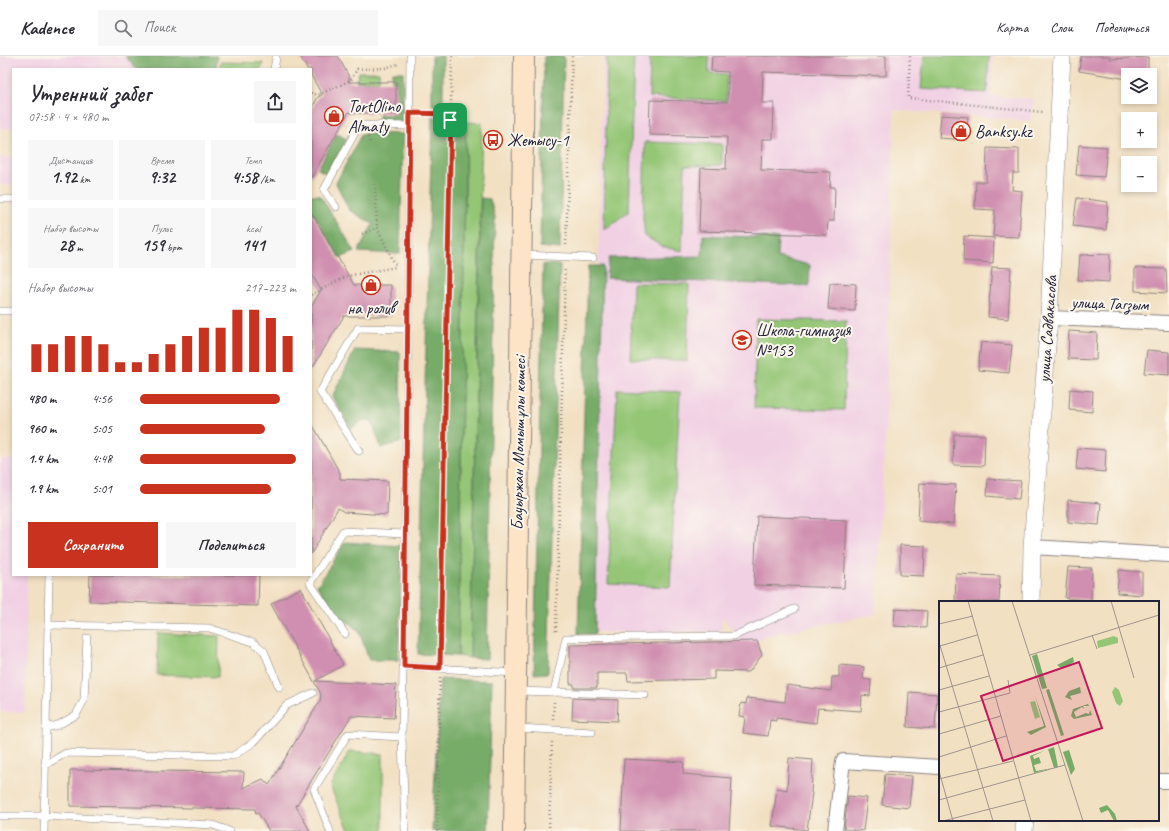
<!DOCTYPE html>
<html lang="ru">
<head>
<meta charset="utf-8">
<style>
	:root { --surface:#fff; --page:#f7f7f7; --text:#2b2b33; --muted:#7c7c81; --line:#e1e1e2; --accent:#c8321e }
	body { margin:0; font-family:Caveat,sans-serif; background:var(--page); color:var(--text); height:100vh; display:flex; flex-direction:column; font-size:15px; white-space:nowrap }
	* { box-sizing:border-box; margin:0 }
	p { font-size:13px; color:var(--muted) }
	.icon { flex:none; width:22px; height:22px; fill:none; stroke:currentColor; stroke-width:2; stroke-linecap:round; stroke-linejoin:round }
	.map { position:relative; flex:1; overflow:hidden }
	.sheet { position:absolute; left:12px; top:12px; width:300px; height:508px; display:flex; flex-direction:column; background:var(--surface); border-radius:0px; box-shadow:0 2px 6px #0003 }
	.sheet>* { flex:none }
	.controls { position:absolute; left:1121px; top:12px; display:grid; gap:8px }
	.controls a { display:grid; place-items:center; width:36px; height:36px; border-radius:0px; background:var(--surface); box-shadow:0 2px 6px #0003; font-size:20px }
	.pin { position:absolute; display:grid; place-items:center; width:34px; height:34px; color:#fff; margin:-17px; border-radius:8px; box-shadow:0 2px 6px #0006 }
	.round { display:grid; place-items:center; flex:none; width:42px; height:42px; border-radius:0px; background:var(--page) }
	.overview { display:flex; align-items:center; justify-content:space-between; height:68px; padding:0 16px }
	h1 { font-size:22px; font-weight:700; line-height:30px }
	.metrics { display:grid; grid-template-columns:repeat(3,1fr); gap:6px; height:68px; padding:4px 16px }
	.metrics div { display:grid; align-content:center; border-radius:0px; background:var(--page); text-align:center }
	.metrics b { font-size:17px; font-weight:700 }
	.metrics small { font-size:11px; font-weight:400 }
	.metrics p { font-size:11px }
	.chart { height:112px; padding:8px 16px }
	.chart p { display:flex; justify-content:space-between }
	.chart svg { width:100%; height:72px; margin-top:4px; stroke:var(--accent); stroke-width:6 }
	.button { display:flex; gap:8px; margin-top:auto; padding:8px 16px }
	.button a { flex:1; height:46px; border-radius:0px; background:var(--accent); color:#fff; font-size:16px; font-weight:700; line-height:46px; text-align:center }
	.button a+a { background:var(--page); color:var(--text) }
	ul { padding:0 16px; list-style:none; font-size:13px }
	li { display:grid; grid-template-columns:64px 48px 1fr; align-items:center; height:30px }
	li i { height:10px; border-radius:5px; background:var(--accent) }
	header { display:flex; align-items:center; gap:24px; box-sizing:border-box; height:56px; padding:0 20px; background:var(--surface); border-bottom:1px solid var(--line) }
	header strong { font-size:19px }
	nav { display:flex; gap:22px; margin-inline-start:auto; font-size:14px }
	.search { width:280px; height:36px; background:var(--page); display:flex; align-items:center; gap:10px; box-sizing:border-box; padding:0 14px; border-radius:0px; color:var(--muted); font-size:15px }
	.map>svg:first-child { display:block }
	.built { fill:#f1d0e4 }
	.green { fill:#94c676; stroke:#5b7458 }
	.forest { fill:#77ab67; stroke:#4c6651 }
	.building { fill:#d08fb0 }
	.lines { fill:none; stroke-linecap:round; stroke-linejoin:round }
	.service-casing { stroke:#8a817f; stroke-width:8 }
	.minor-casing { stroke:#8a817f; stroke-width:16 }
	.tertiary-casing { stroke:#8a817f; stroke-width:18 }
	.secondary-casing { stroke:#8a817f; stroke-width:22 }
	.path { stroke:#8a817f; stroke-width:2.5; stroke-dasharray:1 3; stroke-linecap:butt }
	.service { stroke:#fff; stroke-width:7 }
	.minor { stroke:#fff; stroke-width:14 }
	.tertiary { stroke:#fff; stroke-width:17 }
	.secondary { stroke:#fee4c6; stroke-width:20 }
	.route-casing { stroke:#fff; stroke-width:8 }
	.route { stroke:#c8321e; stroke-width:5 }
	.labels { text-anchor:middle; stroke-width:4; stroke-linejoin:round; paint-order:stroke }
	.poi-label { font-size:17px; fill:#22223b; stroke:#fbf7ec; text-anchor:start }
	.street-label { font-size:17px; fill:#22223b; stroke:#fbf7ec }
	.inset-road { fill:none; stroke:#9f948d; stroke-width:1 }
	.view { fill:#c2185b; fill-opacity:0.15; stroke:#c2185b; stroke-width:2 }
	.inset-edge { fill:none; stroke:#22223b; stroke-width:2 }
</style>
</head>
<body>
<header>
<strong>Kadence</strong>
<div class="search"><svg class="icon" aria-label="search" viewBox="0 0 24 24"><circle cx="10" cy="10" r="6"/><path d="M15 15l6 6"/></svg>Поиск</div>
<nav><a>Карта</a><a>Слои</a><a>Поделиться</a></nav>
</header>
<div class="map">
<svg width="1169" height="775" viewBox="0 0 1169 775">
	<rect width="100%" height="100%" fill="#fbf7ec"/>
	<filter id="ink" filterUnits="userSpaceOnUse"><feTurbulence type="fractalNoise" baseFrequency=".025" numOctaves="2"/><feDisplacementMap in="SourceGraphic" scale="8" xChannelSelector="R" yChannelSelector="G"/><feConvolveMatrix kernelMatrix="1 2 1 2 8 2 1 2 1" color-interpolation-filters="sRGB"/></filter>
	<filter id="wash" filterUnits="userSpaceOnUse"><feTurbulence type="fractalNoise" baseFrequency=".012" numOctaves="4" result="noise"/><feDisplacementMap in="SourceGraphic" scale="16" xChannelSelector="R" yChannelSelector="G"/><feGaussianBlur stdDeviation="0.9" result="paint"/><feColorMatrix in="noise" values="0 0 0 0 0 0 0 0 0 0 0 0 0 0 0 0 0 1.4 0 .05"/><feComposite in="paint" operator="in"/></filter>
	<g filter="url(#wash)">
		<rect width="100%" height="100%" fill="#f2e0c3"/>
		<!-- built -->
		<g class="built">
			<polygon points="0,0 201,0 201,13 13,13 13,73 1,72 0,80"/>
			<polygon points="603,0 993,0 991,40 1034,43 1031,65 894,54 886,366 875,558 766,580 757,585 735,585 734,575 722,561 721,576 590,576"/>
			<polygon points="0,101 13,102 13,129 0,129"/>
			<polygon points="0,403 13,403 13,519 27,519 25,656 0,656"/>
		</g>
		<!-- green -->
		<g class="green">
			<polygon points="607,0 634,0 629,155 604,174"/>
			<polygon points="650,0 709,0 709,17 727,18 726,45 649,41"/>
			<polygon points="924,0 989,0 987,37 921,33"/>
			<polygon points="220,6 263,7 261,13 220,13"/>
			<polygon points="359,16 379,16 379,25 356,25"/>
			<polygon points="466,66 482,67 470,602 458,600"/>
			<polygon points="645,86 722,88 722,109 685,110 682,195 663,191 645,180 643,162"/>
			<polygon points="633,227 689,228 687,305 630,303"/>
			<polygon points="756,263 846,265 844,354 754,352"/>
			<polygon points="617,333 680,336 670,531 608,528"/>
			<polygon points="158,577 219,580 218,621 157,619"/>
			<polygon points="350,695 383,698 383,775 349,774 330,730"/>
		</g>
		<!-- forest -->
		<g class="forest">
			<polygon points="125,0 217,0 216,13 136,13"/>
			<polygon points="432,0 443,0 443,50 432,49"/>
			<polygon points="544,0 564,0 560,193 540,191"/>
			<polygon points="392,16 403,16 403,66 379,66 379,59 397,59 397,25 392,25"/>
			<polygon points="432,61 466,66 458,600 418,598"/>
			<polygon points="368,77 403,78 400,198 358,196 373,168 349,154 336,127 361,79"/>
			<polygon points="337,78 347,83 327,118 318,113"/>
			<polygon points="311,139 320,139 355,196 340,202 311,153"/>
			<polygon points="481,142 490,143 495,161 487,603 470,602"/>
			<polygon points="703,179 778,182 777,201 810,209 809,230 606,222 609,202 702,200"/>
			<polygon points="543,208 560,209 548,617 534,618"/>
			<polygon points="588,210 603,210 595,578 578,578"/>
			<polygon points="355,294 400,296 401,386 381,392 372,365 364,364 351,372 332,341"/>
			<polygon points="345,486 402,490 398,604 369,604 359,575 336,557 317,530"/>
			<polygon points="440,623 492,625 488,775 432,775"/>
		</g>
		<g id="blocks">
			<!-- building -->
			<g class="building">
				<polygon points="300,0 338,0 349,21 349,26 396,26 396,57 351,57 349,56 311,122 311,54 318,41 322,39 311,19 311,13 307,13"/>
				<polygon points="712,0 886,0 886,20 763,16 762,47 774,47 773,83 762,83 761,114 831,116 830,131 835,131 834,165 828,165 827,179 699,175 701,112 726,113 727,81 649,79 650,44 728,46 728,16 711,15"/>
				<polygon points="1081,0 1110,0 1110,3 1148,1 1148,19 1128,19 1128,23 1079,15"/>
				<polygon points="941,59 968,61 966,84 939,82"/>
				<polygon points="1079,89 1107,91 1104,121 1076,119"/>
				<polygon points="987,92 1019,93 1019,117 1013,117 1012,134 1022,135 1019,181 993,180 995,154 975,153 976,126 986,126"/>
				<polygon points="1077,142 1108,146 1106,174 1073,170"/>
				<polygon points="311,156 354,229 391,229 391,260 344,260 311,314 311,251 321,234 311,217"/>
				<polygon points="964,180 994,182 993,207 963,205"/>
				<polygon points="1110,198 1109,226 1078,224 1080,199"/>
				<polygon points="992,211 1011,212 1008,263 988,261"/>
				<polygon points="1135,212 1166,213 1167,237 1135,235"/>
				<polygon points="830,227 856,228 855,255 828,253"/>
				<polygon points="1069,275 1097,277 1096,304 1068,303"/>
				<polygon points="981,286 1012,289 1009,317 978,314"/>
				<polygon points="1147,294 1169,296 1169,319 1144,317"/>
				<polygon points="1070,333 1093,335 1092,356 1069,354"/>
				<polygon points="311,366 340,417 340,423 388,425 387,459 344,456 338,452 311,498"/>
				<polygon points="954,378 985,379 984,410 953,409"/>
				<polygon points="1078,392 1106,394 1105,416 1076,413"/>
				<polygon points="988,423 1021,425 1019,443 987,440"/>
				<polygon points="920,427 956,429 953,468 918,465"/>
				<polygon points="1068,444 1101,447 1099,469 1068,466"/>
				<polygon points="757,460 847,464 844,532 754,529"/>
				<polygon points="900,489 925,490 924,520 900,519"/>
				<polygon points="1068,511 1092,512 1091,544 1065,542"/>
				<polygon points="1119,514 1142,516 1142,539 1117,537"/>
				<polygon points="956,518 1000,520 999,546 955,546"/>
				<polygon points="90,519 259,519 258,550 89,545"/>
				<polygon points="301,532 343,609 315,625 396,629 394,662 351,660 296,750 310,775 269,775 258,757 256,758 255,753 70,750 70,714 244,716 243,732 263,723 269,729 320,645 321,638 271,548"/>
				<polygon points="895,553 927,555 926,572 894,570"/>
				<polygon points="757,585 762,599 749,616 714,615 714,623 628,625 627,617 597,617 597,632 574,632 574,628 570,628 570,589"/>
				<polygon points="839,609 864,611 863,623 871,624 870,640 862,639 861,655 818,652 816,667 776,662 776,665 770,664 768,680 743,677 745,661 739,660 741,647 746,648 747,642 785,646 787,629 831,635 832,621 839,621"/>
				<polygon points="909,636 937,638 935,673 907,671"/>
				<polygon points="573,642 618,644 617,665 572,663"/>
				<polygon points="789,702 813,704 811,737 812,737 807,774 772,770 777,732 787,734"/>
				<polygon points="624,703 684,706 683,718 732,722 729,775 621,775"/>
				<polygon points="885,718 912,720 909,752 882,749"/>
				<polygon points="848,740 867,742 863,775 844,773"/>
			</g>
		</g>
	</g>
	<g filter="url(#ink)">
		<use href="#blocks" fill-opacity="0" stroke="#8a817f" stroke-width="1"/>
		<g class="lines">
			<defs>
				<g id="service">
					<polyline points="274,13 276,2"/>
					<polyline points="0,143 13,143"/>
					<polyline points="336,151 324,134 359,69 410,70"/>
					<polyline points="523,199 593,202"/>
					<polyline points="0,255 13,255"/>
					<polyline points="359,395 320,336 358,272 408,273"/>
					<polyline points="48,569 209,572 253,586 264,595 279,631"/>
					<polyline points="345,578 310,527 343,475 406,478"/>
					<polyline points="404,610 516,617"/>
					<polyline points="518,635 645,639"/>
					<polyline points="554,636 566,582 734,580 794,553"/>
					<polyline points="46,672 58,669 76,659 84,644 87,582"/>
					<polyline points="517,672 592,676"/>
					<polyline points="45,709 66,697 233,700 254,686 287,649 313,637"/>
					<polyline points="0,760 44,760 213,769 229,775"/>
					<polyline points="44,775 49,519"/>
					<polyline points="330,775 314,733 348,678 402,681"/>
					<polyline points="405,775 402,681 408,273 410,0"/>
				</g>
				<g id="minor">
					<polyline points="1049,262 1169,267"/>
					<polyline points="1032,491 1169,499"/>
					<polyline points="1158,725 1169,725"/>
					<polyline points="835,775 843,705 940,711"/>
				</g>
				<g id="tertiary">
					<polyline points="1031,546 1032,491 1049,262 1062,0"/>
					<polyline points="1024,775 1025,764"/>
				</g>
				<polyline id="secondary" points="514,775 524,0"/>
			</defs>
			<!-- service casing -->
			<use href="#service" class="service-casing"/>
			<!-- minor casing -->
			<use href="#minor" class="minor-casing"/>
			<!-- tertiary casing -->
			<use href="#tertiary" class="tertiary-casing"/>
			<!-- secondary casing -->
			<use href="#secondary" class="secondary-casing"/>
			<!-- path -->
			<g class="path">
				<polyline points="910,0 908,42 1043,56"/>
				<polyline points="311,37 318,39 351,24 357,13 385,12 398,8"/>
				<polyline points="421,58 451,59"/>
				<polyline points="368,81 370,88"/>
				<polyline points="375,128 377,172"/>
				<polyline points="362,178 377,172 396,210"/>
				<polyline points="566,189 572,0"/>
				<polyline points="311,239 347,220 396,211"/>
				<polyline points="556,575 565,212"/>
				<polyline points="440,601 452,0"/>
				<polyline points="553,663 554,646"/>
				<polyline points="437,775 440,622"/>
				<polyline points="549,775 552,684"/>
			</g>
			<!-- service -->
			<use href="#service" class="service"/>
			<!-- minor -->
			<use href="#minor" class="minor"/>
			<!-- tertiary -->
			<use href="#tertiary" class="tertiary"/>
			<!-- secondary -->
			<use href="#secondary" class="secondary"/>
		</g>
	</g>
	<g class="lines" filter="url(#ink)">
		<defs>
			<polygon id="route" points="410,57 451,58 440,612 404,610"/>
		</defs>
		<!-- route casing -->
		<use href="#route" class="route-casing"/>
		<!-- route -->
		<use href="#route" class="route"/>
	</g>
	<!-- icons -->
	<defs>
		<symbol id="shop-ring" viewBox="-11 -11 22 22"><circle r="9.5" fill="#fbf7ec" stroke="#c8321e" stroke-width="1.5"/><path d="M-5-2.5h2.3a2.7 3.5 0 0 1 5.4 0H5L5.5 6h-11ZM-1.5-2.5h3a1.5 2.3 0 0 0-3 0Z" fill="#c8321e"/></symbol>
		<symbol id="bus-ring" viewBox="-11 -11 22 22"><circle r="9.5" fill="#fbf7ec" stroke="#c8321e" stroke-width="1.5"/><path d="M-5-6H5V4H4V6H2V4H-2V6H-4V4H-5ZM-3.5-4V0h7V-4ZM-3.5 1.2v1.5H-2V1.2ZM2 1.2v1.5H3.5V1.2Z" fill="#c8321e"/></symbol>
		<symbol id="school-ring" viewBox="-11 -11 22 22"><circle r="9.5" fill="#fbf7ec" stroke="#c8321e" stroke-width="1.5"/><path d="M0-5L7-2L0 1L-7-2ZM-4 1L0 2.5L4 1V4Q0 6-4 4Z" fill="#c8321e"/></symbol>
	</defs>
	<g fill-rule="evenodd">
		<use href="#shop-ring" x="323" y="49" width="22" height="22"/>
		<use href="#shop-ring" x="950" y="64" width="22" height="22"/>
		<use href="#bus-ring" x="482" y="73" width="22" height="22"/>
		<use href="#shop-ring" x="360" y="218" width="22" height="22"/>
		<use href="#school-ring" x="731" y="273" width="22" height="22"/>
	</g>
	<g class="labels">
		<!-- poi labels -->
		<g class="poi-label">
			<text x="348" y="56">TortOlino<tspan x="348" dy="20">Almaty</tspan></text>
			<text x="975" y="81">Banksy.kz</text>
			<text x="507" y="90">Жетысу-1</text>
			<text x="371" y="258" text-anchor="middle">на ролив</text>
			<text x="756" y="280">Школа-гимназия<tspan x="756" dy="20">№153</tspan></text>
		</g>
		<!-- street labels -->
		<g class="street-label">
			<text transform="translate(1110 247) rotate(2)" y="6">улица Тагзым</text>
			<text transform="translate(1047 273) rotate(-86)" y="6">улица Садвакасова</text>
			<text transform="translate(518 387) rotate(-89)" y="6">Бауыржан Момышұлы көшесі</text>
		</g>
	</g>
	<!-- overview -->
	<g transform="translate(939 545)">
		<rect width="220" height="220" fill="#f2e0c3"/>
		<path d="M175,35L179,37V42L159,47L158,40ZM176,86L180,89L184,100L181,105L177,102L173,91ZM96,100L101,116L96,118L91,101Z" fill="#94c676"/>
		<path d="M98,53L108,87L103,88L93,55ZM134,56L135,61L128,65L122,67L118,64ZM141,86L142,92L131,95L133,99L126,96L130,90ZM110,88L125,134L122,135L107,89ZM96,95L107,126L92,134L88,131L105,125ZM149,103L150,105H144L145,108L143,106L135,111L137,116L147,112L150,113L151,109L153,114L135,118L132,115L134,108ZM115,146L119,166L115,167L109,148L94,155L95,158L100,156L102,162L95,164L97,170L114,167L95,172L91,155ZM130,149L136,168L132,174L124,151ZM168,204L176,213L178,220H175L169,209L162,212L160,207Z" fill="#77ab67"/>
		<path class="inset-road" d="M29,0L92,220M73,0L144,220M172,0L195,77M0,23L34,15M153,34L158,48M0,41L54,220M1,45L38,34M91,54L220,14M0,67L44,54M0,89L50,75M0,111L71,92L69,79M0,133L62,115M0,156L67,135M0,170L14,220M0,178L74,160M0,199L126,164M4,220L86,199"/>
		<path class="view" d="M140,61L163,127L64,160L42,95Z"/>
		<rect width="220" height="220" class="inset-edge"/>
	</g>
</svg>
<div class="controls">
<a><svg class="icon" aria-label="layers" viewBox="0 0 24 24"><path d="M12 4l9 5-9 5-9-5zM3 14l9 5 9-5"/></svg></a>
<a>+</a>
<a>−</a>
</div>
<div class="pin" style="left:450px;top:64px;background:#1e9e55"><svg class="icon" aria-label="arrive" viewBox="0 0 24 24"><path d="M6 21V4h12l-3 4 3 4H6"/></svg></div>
<section class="sheet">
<div class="overview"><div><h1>Утренний забег</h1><p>07:58 · 4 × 480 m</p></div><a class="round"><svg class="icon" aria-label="share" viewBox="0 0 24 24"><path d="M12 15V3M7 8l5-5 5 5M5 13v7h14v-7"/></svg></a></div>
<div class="metrics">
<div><p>Дистанция</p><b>1.92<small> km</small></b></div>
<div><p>Время</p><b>9:32</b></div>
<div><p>Темп</p><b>4:58<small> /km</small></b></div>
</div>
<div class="metrics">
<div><p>Набор высоты</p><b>28<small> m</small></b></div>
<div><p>Пульс</p><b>159<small> bpm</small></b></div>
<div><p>kcal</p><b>141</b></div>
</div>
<div class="chart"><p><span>Набор высоты</span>217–223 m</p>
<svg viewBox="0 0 160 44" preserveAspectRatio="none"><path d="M5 44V27M15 44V27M25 44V22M35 44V22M45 44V27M55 44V38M65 44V38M75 44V33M85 44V27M95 44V22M105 44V17M115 44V17M125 44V6M135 44V6M145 44V11M155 44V22"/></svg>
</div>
<ul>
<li><b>480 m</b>4:56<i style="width:90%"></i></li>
<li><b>960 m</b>5:05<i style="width:80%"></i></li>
<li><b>1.4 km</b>4:48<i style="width:100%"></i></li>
<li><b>1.9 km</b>5:01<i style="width:84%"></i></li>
</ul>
<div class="button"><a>Сохранить</a><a>Поделиться</a></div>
</section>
</div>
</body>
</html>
